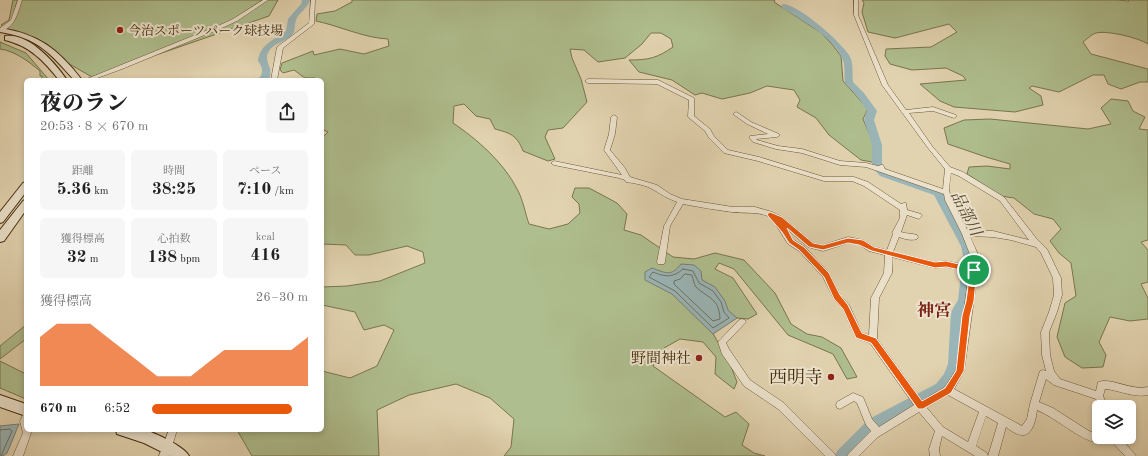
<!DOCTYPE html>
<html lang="ja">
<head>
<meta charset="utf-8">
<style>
	:root { --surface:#fff; --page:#f6f6f6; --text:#222; --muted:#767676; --accent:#ea580c }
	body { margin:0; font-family:"Old Standard TT","Noto Serif JP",serif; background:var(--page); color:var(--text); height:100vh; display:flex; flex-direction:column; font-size:15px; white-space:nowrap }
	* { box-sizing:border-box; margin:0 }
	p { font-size:13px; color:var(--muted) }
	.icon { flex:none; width:22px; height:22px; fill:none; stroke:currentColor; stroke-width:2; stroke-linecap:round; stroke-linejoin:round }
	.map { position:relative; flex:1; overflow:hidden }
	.sheet { position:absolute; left:24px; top:78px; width:300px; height:354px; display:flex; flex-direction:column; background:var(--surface); border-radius:6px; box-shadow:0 2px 6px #0003 }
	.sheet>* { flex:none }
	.tools { position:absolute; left:1092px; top:400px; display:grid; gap:8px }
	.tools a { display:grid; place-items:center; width:44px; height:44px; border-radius:6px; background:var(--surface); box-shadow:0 2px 6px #0003; font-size:20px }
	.pin { position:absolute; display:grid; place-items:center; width:34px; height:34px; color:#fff; margin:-17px; border:2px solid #fff; border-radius:50%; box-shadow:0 1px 4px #0007 }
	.round { display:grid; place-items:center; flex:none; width:42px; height:42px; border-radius:6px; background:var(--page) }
	.overview { display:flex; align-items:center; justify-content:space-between; height:68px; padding:0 16px }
	h1 { font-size:22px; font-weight:800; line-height:30px }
	.metrics { display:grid; grid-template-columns:repeat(3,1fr); gap:6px; height:68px; padding:4px 16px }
	.metrics div { display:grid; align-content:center; border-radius:6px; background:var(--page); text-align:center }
	.metrics b { font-size:17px; font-weight:800 }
	.metrics small { font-size:11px; font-weight:400 }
	.metrics p { font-size:11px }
	.chart { height:112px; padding:8px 16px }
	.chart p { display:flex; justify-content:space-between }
	.chart svg { width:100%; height:72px; margin-top:4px; fill:var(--accent); opacity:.7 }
	ul { padding:0 16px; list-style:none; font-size:13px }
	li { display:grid; grid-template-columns:64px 48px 1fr; align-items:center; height:30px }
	li i { height:10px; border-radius:5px; background:var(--accent) }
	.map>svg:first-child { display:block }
	.green { fill:#afbe8e; stroke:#7a754c }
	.water { fill:#9ab5b7; stroke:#787e72 }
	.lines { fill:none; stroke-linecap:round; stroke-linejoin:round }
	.shore { stroke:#6f7060; stroke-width:1 }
	.river { fill:#9ab5b7; fill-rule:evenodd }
	.street-casing { stroke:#6c5634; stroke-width:1 }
	.secondary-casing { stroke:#442c0a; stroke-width:2 }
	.street { fill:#ece2cc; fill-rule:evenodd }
	.secondary { fill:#ece2cc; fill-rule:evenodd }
	.route { fill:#ea580c; stroke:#fff; fill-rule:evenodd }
	.poi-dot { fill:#8f2418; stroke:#ece2cc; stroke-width:1.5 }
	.labels { text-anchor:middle; stroke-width:4; stroke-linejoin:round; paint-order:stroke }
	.far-poi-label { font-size:13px; fill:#442c0a; stroke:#ece2cc; text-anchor:start }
	.poi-label { font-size:15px; fill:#442c0a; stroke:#ece2cc; text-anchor:end }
	.water-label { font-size:16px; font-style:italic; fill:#55472d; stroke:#ece2cc }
	.quarter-label { font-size:17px; font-weight:bold; fill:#7a1f14; stroke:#ece2cc }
	.near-poi-label { font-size:18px; fill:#442c0a; stroke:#ece2cc; text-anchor:end }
</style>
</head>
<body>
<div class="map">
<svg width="1148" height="456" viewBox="0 0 1148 456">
	<rect width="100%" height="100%" fill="#e2d3b0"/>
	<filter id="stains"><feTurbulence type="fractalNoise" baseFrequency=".005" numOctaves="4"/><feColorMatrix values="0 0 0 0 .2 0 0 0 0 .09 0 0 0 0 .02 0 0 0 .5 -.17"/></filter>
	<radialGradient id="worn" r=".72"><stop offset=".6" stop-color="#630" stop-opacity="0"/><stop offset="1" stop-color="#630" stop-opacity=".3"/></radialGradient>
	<!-- green -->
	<g class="green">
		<polygon points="13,0 278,0 269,16 92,77 1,25 9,20"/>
		<path d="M352,0H775L774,2L820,32L831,43L841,56L843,81L868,109L863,119C866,127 870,135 873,143C876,150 872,153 878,161L872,162L861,160L829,135L816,118L797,107L800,100L794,90L767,86L750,93L722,99L702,93L695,95L672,80L639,72L629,60C649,60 657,58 673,47L671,39L661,33H651L642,44L625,58L598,62L584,50L570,49L572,58L581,79L587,102L563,128L548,130L545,137L555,159L548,161L523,151C517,135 510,133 495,129L490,119L476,116L464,104L454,106L453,123C477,139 504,163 517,189C523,199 525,213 529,224L549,229L568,224L580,213L579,204L572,197L575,188H589L617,203L627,214L624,230L641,235L673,257L694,259L715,253L744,260L775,293L791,324L807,334L822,337L841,348L857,377L847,379L833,354L788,335L734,269L719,263L715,269L733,278L757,314L748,319L727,317L705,319L730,364L737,382L734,389L715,374L716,357L703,342L680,339L664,348L653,366L725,417L736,412L749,424L742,445L754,453L765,456H504L511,447L514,419L490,398L456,384L409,395L377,410L379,456H252L237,430H322V371L350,378L377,366L394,330L384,325L364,330L355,312L322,305V287L347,286L380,281L425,263L423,252L407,246L369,255H355L346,245L322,244V138L328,132L322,129V80H315V78H305L294,70L283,73L280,70L282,63L313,51L314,55L340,49L364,54L389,46L388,39C364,38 340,26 316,21L317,14L335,11L352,2Z"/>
		<path d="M862,0H1117L1129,1L1128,0H1148V44C1139,38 1107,30 1096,33C1092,34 1087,39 1083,42L1091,54L1148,69V82H1140L1121,89L1108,84L1104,75H1093L1059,92L1032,86L1029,88L1041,96L1043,105L1015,112L954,107L940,101L920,84L966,80L963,76L946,68L912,70L890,64L885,56L886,49L931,47L957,32L949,24L895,38L868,32L862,12L864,3Z"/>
		<path d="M0,42L26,53L49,80H42V76H40V71C28,61 15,51 0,49Z"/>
		<polygon points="1111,99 1128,101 1133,111 1145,117 1139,129 1148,130 1148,240 1141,242 1148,250 1148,282 1141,284 1148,298 1148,319 1130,321 1110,317 1099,342 1106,355 1103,367 1082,368 1065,357 1057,337 1065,303 1076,296 1071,263 1059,253 1050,241 1061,229 1053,219 1034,214 1014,198 1001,196 967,174 969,167 987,166 1010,169 1010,164 986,157 948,144 944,128 964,120 990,119 1088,129 1111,124 1101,108"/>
		<polygon points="26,325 26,339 0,359 0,346"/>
		<polygon points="0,361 26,374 26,399 0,388"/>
	</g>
	<!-- water -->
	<g class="water">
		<path d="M681,264L694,265L701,271L702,280L715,287L725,301L728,310L737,318L713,334L672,294L645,280V272L652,268C666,273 671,277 681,264Z"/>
		<polygon points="19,424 7,453 3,456 0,456 0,426"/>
	</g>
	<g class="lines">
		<!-- shore -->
		<g class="shore">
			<path d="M683,269L693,271L699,283L713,291L721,302L724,312L729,318L713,328L675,291L649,277L653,272C665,277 673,278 683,269Z"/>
			<path d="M685,274L692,275C693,279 694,284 696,287C709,299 719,298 720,319L713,321L674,284V281L680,279Z"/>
			<polyline points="0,430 10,429 12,431 1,456"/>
		</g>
		<!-- river -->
		<g class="river">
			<path d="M302,0H310C308,8 298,13 296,20C294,26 296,30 292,35C285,42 274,43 269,51C262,61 276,69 268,80H256L261,76C263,69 262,67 258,61C260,44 274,40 286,31L288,19L301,4Z"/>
			<path d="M782,4C796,2 841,42 849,55C854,63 852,73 853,82L864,93L877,111L874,120L882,145V166L888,170L942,189L973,246L975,256L970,301L963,313L962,364L954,382L946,392L879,429L852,456H835L837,451L869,419L936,384L944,374L948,364L951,312L958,300L963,256L961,246L934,195L880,176L872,167V145L864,120L867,111L858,97L845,83C844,77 845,70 844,64C839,40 802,20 782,8Z"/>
		</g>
		<defs>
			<g id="street">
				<path d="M18,0H22C18,12 15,29 0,31V28L11,20Z"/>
				<polygon points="263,0 268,0 237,21 224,27 122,69 92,80 84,80 220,25 233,19"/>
				<polygon points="311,0 315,0 314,24 283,48 277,80 271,80 277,47 309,23"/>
				<path d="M854,0H858V15L888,85L906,110L933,107L956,115L957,116L954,118L933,111L909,113L932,146L950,167L963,172L1004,197L1036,238L1047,249L1061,278L1062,295L1057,312L1049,332L1050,355L1054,371L1060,379L1096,391L1098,382C1111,377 1131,391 1148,387V395C1133,398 1119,390 1105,389L1103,396L1108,407H1100L1096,399L1054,385L1046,379L1039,402L1053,408L1089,431L1099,434V437H1119L1134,453L1136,456H1125L1113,443C1107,443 1100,444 1094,442C1076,437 1056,418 1037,410C1036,418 1033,437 1021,435C1015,434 1010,430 1006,427L998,456H975L942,436L939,449L940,456H930L929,449L935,431L919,412L878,437L859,456H847L849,453L871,431L866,425L857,403L854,401L840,409L837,408L836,405L837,402L853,393L863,397L872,419L879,427L914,405L870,343L856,338L843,309L834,299L823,277L799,251L788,244L776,225L777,223H780C764,210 750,214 732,212C716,210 699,207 683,204L670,226L665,262L664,264H658L657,262L664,226L677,202C667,198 662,195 654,190C646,185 634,183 626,182L625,180L619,178L554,165L551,163L554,161L622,175L604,150L609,134L611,117L614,115L617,117L615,134L610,150L625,168L630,177L657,185L670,194L682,199L733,207H755L772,212L782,217L813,243L823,245L848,237L863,240L874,247L887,250L893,234L892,233L900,218V210L864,186L852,181H824L758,161L724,153L709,138L705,131L688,117L689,100L657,84L588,83L585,81L588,79L658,80L694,98V116L710,129L714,136L728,150L759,157L824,177H854L868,182L901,204L904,203H906L907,210L921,214L922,216L919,219L907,215L901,232C906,234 911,233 917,235L918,237L917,239C910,241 905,239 899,237L893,252L935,262L946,261L970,266L971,257L962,234L945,200L944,194L866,167L840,165L802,153L776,149L753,142L749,137L750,136L768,134L747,124L733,114L736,112L738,113L751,122L779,134L780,135L777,137L756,139L757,140L778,146L802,149L840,161L866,163L878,166L881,165H883L885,169L943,189L945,169L928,148L882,85L854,15ZM951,173L959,176L1000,201L1029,240L993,231H968L951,200L949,189ZM783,226L808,247L823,251L848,243L858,244L869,251L885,255L884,273L871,298L869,335L862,333L849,305L840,295L829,273L805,247L794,240ZM970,236L993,237L1011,240L1036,247L1041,253L1053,278L1054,295L1049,312L1041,332L1042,355L1046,371L1043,370L1040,371L1039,374L1030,404L1027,419L1022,426L954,389L964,371L978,270L979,257ZM892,257L935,268L946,267L969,272L956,370L945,387L922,401L877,339L879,298L892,273ZM948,395L979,412L968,442L943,427L927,408ZM986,416L998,423L988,456L987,453L976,446Z"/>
				<polygon points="742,319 745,320 746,322 726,343 729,349 750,380 784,403 834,453 836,456 825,456 778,409 744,386 722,354 718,342 739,320"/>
				<polygon points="26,414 26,430 30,430 31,433 23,456 13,456 23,433 20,421 23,415"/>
				<polygon points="169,430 177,430 169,456 159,456"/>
			</g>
			<g id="secondary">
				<path d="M0,28C39,34 58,49 82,80H74C50,53 38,38 0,32Z"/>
				<path d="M5,36C29,32 55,63 67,80H59C44,61 30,46 5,40Z"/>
				<polygon points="26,182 26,192 3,222 0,223 0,212 23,183"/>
				<polygon points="26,199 26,210 4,241 0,242 0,230 23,201"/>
				<polygon points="0,395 26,404 26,416 0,407"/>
				<path d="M116,430C125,430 135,429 144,430C154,432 185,447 189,456H170L144,443L117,434Z"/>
			</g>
		</defs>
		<!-- street casing -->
		<use href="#street" class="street-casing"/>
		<!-- secondary casing -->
		<use href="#secondary" class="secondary-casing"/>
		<!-- street -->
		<use href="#street" class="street"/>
		<!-- secondary -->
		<use href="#secondary" class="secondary"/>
	</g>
	<!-- route -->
	<path class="route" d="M770,212L782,217L813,243L823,245L848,238L863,240L874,247L935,262L946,261L976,268L977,270L974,301L970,316L964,371L951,393L923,409H918L871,343L856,338L843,309L834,299L824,277L799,250L789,243L782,232L768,216L767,214ZM787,228L809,247L823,250L848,243L859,245L872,251L935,268L946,267L970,272L966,301L962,316L956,371L945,388L922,401L876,338L862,333L848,305L840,295L829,273L804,247L793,240Z"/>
	<!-- markers -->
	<g class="poi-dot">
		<circle cx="120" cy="30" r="4"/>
		<circle cx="699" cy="358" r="4"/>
		<circle cx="831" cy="377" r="4"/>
	</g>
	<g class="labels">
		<!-- far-poi labels -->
		<g class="far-poi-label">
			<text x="128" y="35">今治スポーツパーク球技場</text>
		</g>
		<!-- poi labels -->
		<g class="poi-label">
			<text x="691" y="363">野間神社</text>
		</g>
		<!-- water labels -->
		<g class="water-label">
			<text transform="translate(967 213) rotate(63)" y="6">品部川</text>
		</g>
		<!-- quarter labels -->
		<g class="quarter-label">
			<text x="934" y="316">神宮</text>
		</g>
		<!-- near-poi labels -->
		<g class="near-poi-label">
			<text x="823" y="383">西明寺</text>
		</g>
	</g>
	<rect width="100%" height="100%" filter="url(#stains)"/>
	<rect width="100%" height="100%" fill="url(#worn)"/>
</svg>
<div class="tools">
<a><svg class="icon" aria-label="layers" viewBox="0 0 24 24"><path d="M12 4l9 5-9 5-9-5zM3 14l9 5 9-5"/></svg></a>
</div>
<div class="pin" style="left:974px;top:270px;background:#1e9e55"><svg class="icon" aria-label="arrive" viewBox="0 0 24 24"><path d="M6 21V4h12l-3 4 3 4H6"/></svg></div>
<section class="sheet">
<div class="overview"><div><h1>夜のラン</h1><p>20:53 · 8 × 670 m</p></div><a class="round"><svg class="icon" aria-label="share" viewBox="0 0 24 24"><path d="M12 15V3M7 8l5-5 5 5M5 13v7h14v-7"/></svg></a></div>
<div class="metrics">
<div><p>距離</p><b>5.36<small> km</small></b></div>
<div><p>時間</p><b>38:25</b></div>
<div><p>ペース</p><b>7:10<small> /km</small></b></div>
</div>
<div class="metrics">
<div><p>獲得標高</p><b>32<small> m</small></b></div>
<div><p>心拍数</p><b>138<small> bpm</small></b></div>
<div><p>kcal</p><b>416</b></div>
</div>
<div class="chart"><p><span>獲得標高</span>26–30 m</p>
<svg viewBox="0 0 160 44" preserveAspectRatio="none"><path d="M0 44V14L10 6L20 6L30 6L40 14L50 22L60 30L70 38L80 38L90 38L100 30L110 22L120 22L130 22L140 22L150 22L160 14V44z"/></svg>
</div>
<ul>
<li><b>670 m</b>6:52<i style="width:90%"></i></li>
</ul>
</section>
</div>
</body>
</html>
